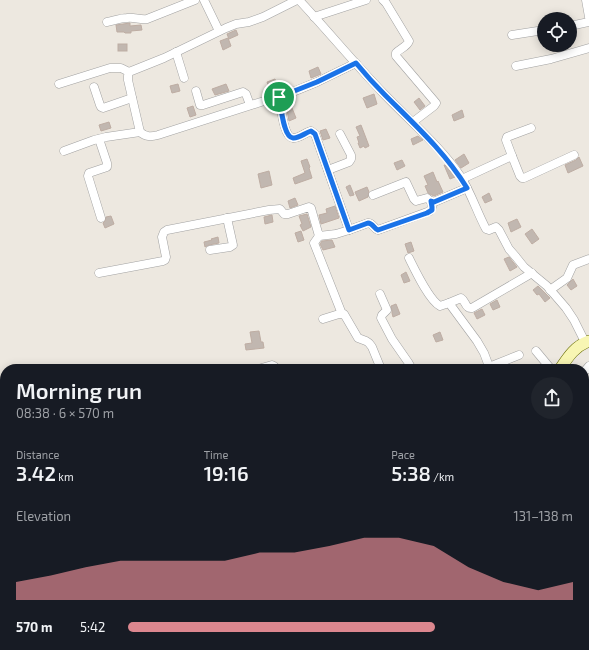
<!DOCTYPE html>
<html lang="en">
<head>
<meta charset="utf-8">
<style>
	:root { --surface:#171b24; --page:#20242c; --text:#f1f3f6; --muted:#9ea1a6; --accent:#dc878f }
	body { margin:0; font-family:"Exo 2",sans-serif; background:var(--page); color:var(--text); height:100vh; display:flex; flex-direction:column; font-size:15px; white-space:nowrap }
	* { box-sizing:border-box; margin:0 }
	p { font-size:13px; color:var(--muted) }
	.icon { flex:none; width:22px; height:22px; fill:none; stroke:currentColor; stroke-width:2; stroke-linecap:round; stroke-linejoin:round }
	.map { position:relative; flex:1; overflow:hidden }
	.panel { position:absolute; left:0px; top:364px; width:589px; height:286px; display:flex; flex-direction:column; background:var(--surface); border-radius:16px 16px 0 0; box-shadow:0 2px 10px #0003 }
	.panel>* { flex:none }
	.tools { position:absolute; left:537px; top:12px; display:grid; gap:8px }
	.tools a { display:grid; place-items:center; width:40px; height:40px; border-radius:50%; background:var(--surface); box-shadow:0 2px 10px #0003; font-size:20px }
	.pin { position:absolute; display:grid; place-items:center; width:34px; height:34px; color:#fff; margin:-17px; border:2px solid #fff; border-radius:50%; box-shadow:0 1px 4px #0007 }
	.round { display:grid; place-items:center; flex:none; width:42px; height:42px; border-radius:21px; background:var(--page) }
	.head { display:flex; align-items:center; justify-content:space-between; height:68px; padding:0 16px }
	h1 { font-size:22px; font-weight:600; line-height:30px }
	.stats { display:grid; grid-template-columns:repeat(3,1fr); gap:6px; height:68px; padding:4px 16px }
	.stats div { display:grid; align-content:center }
	.stats b { font-size:20px; font-weight:600 }
	.stats small { font-size:11px; font-weight:400 }
	.stats p { font-size:11px }
	.chart { height:112px; padding:8px 16px }
	.chart p { display:flex; justify-content:space-between }
	.chart svg { width:100%; height:72px; margin-top:4px; fill:var(--accent); opacity:.7 }
	ul { padding:0 16px; list-style:none; font-size:13px }
	li { display:grid; grid-template-columns:64px 48px 1fr; align-items:center; height:30px }
	li i { height:10px; border-radius:5px; background:var(--accent) }
	.map>svg:first-child { display:block }
	.building { fill:#c1b7b0; stroke:#beada3 }
	.lines { fill:none; stroke-linecap:round; stroke-linejoin:round }
	.street-casing { stroke:#a2a2a2; stroke-width:9 }
	.secondary-casing { stroke:#696d06; stroke-width:12 }
	.street { stroke:#fff; stroke-width:8 }
	.secondary { stroke:#f8f6b3; stroke-width:11 }
	.route-casing { stroke:#fff; stroke-width:8 }
	.route { stroke:#1a73e8; stroke-width:5 }
</style>
</head>
<body>
<div class="map">
<svg width="589" height="650" viewBox="0 0 589 650">
	<rect width="100%" height="100%" fill="#ede8e0"/>
	<!-- building -->
	<g class="building">
		<polygon points="130,23 130,26 141,25 142,30 131,31 131,33 125,33 124,32 117,32 116,25"/>
		<polygon points="236,30 238,35 229,39 227,34"/>
		<polygon points="228,38 231,46 223,50 220,41"/>
		<rect x="118" y="44" width="9" height="7"/>
		<polygon points="318,67 321,74 311,78 309,71"/>
		<polygon points="275,79 278,87 279,87 281,91 271,93 267,82"/>
		<polygon points="178,84 180,91 172,93 170,86"/>
		<polygon points="226,84 229,91 215,95 212,89"/>
		<polygon points="374,94 377,104 367,108 363,98"/>
		<polygon points="419,98 425,106 420,110 414,102"/>
		<polygon points="193,106 196,115 190,117 187,108"/>
		<polygon points="292,108 296,118 289,121 287,110"/>
		<polygon points="462,110 464,117 454,121 452,115"/>
		<polygon points="109,122 111,128 101,131 99,125"/>
		<polygon points="361,125 369,146 365,148 364,146 360,148 358,143 359,143 357,137 360,136 356,127"/>
		<polygon points="326,129 330,138 323,140 320,131"/>
		<polygon points="418,136 423,140 413,145 411,139"/>
		<polygon points="464,154 469,163 461,168 455,160"/>
		<polygon points="579,157 583,166 568,173 565,165 576,160"/>
		<polygon points="307,159 310,167 309,168 312,178 295,184 293,178 305,173 301,161"/>
		<polygon points="402,160 405,166 397,170 394,163"/>
		<polygon points="444,165 445,165 455,177 450,179"/>
		<polygon points="269,171 272,185 261,188 258,174"/>
		<polygon points="433,172 437,182 438,181 443,192 434,196 428,193 425,186 428,185 424,176"/>
		<polygon points="350,185 354,195 350,196 346,187"/>
		<polygon points="367,187 369,192 368,197 359,201 355,192"/>
		<polygon points="489,193 492,200 485,203 482,197"/>
		<polygon points="295,198 298,205 290,208 288,201"/>
		<polygon points="335,206 339,218 321,224 319,215 327,213 326,209"/>
		<polygon points="307,214 311,227 303,231 300,225 302,224 299,216"/>
		<polygon points="272,215 273,222 265,224 264,217"/>
		<polygon points="111,216 114,224 105,228 103,223 105,221 106,217"/>
		<polygon points="517,219 521,227 511,232 508,223"/>
		<polygon points="532,229 539,239 532,244 525,234"/>
		<polygon points="301,231 304,240 298,242 295,233"/>
		<polygon points="218,237 219,243 209,245 205,247 204,242 212,240 211,239"/>
		<polygon points="332,240 335,247 323,250 320,244 322,241"/>
		<polygon points="411,242 414,251 408,253 405,244"/>
		<polygon points="509,257 517,267 510,271 504,259"/>
		<polygon points="406,272 410,281 404,283 401,275"/>
		<polygon points="573,279 577,286 571,290 567,285"/>
		<polygon points="538,286 550,298 545,302 539,294 537,295 533,290"/>
		<polygon points="497,300 500,307 493,310 490,304"/>
		<polygon points="396,304 400,314 393,317 392,313 392,311 391,306"/>
		<polygon points="482,309 485,315 477,319 474,313"/>
		<polygon points="259,331 261,342 263,342 264,348 246,350 245,344 252,343 250,332"/>
		<polygon points="440,332 443,340 436,342 433,335"/>
	</g>
	<g class="lines">
		<defs>
			<g id="street">
				<polyline points="204,0 219,31"/>
				<path d="M299,0C328,31 355,64 385,95C411,122 440,146 461,177C471,193 477,212 486,229L489,230L496,227L499,230L509,249L516,257L524,267L547,286L566,308L574,320L585,342"/>
				<path d="M383,0L386,3L409,41C407,47 399,49 396,53V56L436,103L434,106L413,122"/>
				<polyline points="586,0 589,17"/>
				<polyline points="314,17 366,0"/>
				<path d="M107,22C113,21 120,18 127,18C134,17 140,20 147,19L195,0"/>
				<polyline points="570,26 589,22"/>
				<polyline points="512,35 544,30"/>
				<polyline points="176,52 184,78"/>
				<polyline points="516,66 551,59 589,48"/>
				<polyline points="59,84 110,68 121,68 129,72"/>
				<polyline points="94,87 100,105 101,107 103,108 132,98"/>
				<polyline points="196,91 200,105 203,105 243,92 246,94 250,105"/>
				<path d="M279,97C281,105 283,137 293,138C298,139 306,132 311,131L315,134L349,230"/>
				<path d="M140,132C146,137 151,137 158,135L264,101L283,96L317,82L356,63"/>
				<polyline points="99,139 107,163 107,167 89,173 88,176 101,218"/>
				<polyline points="64,151 94,140 106,137 140,132 128,80 128,76 129,72 164,58 226,28 236,24 249,22 263,17 297,0"/>
				<polyline points="512,156 506,140 507,137 531,128"/>
				<polyline points="328,170 349,162 351,159 351,155 340,134"/>
				<polyline points="462,179 512,156 520,176 522,178 524,178 574,155"/>
				<polyline points="373,195 406,182 414,199 416,201 427,198 432,202 434,202 467,188"/>
				<polyline points="319,236 314,243 342,314"/>
				<polyline points="210,250 230,247 233,245 227,218"/>
				<path d="M409,258C415,270 429,300 440,306L449,303L477,341L484,353L490,369"/>
				<path d="M99,273L163,261L165,260L166,257L162,237L164,232L167,230L269,210L280,209L284,214H288L309,207L311,208L319,236L336,234L349,230L368,223C373,223 374,229 378,230L430,211L432,207L431,201"/>
				<polyline points="550,290 567,278 573,265 589,259"/>
				<polyline points="380,294 387,310 382,315 381,318 392,339 408,362 412,369"/>
				<path d="M449,303L461,298C466,301 465,309 472,308L532,273"/>
				<polyline points="323,319 339,314 344,314 358,338 366,341 369,343 372,347 381,369"/>
				<polyline points="536,351 551,369"/>
				<polyline points="489,367 519,355"/>
				<polyline points="258,369 272,365 274,366 277,369"/>
				<polyline points="584,372 589,366"/>
				<polyline points="584,485 589,482"/>
				<polyline points="19,645 20,650"/>
				<polyline points="164,645 174,650"/>
				<polyline points="208,645 209,650"/>
				<polyline points="486,645 488,650"/>
				<polyline points="116,650 123,645"/>
				<polyline points="222,650 228,645"/>
				<polyline points="266,650 280,645"/>
				<polyline points="463,650 478,645"/>
			</g>
			<g id="secondary">
				<path d="M560,369C568,357 575,346 589,341"/>
				<polyline points="70,650 78,645"/>
			</g>
		</defs>
		<!-- street casing -->
		<use href="#street" class="street-casing"/>
		<!-- secondary casing -->
		<use href="#secondary" class="secondary-casing"/>
		<!-- street -->
		<use href="#street" class="street"/>
		<!-- secondary -->
		<use href="#secondary" class="secondary"/>
	</g>
	<g class="lines">
		<defs>
			<path id="route" d="M356,63C365,74 375,85 385,95C415,125 444,151 467,188L434,202L431,201L432,207V210L427,213L378,230C374,229 373,223 368,223L349,230L315,134L311,131C305,133 298,139 293,138C283,137 281,105 279,97L317,82Z"/>
		</defs>
		<!-- route casing -->
		<use href="#route" class="route-casing"/>
		<!-- route -->
		<use href="#route" class="route"/>
	</g>
</svg>
<div class="tools">
<a><svg class="icon" aria-label="locate" viewBox="0 0 24 24"><circle cx="12" cy="12" r="6"/><path d="M12 2v4M12 18v4M2 12h4M18 12h4"/></svg></a>
</div>
<div class="pin" style="left:279px;top:97px;background:#1e9e55"><svg class="icon" aria-label="arrive" viewBox="0 0 24 24"><path d="M6 21V4h12l-3 4 3 4H6"/></svg></div>
<section class="panel">
<div class="head"><div><h1>Morning run</h1><p>08:38 · 6 × 570 m</p></div><a class="round"><svg class="icon" aria-label="share" viewBox="0 0 24 24"><path d="M12 15V3M7 8l5-5 5 5M5 13v7h14v-7"/></svg></a></div>
<div class="stats">
<div><p>Distance</p><b>3.42<small> km</small></b></div>
<div><p>Time</p><b>19:16</b></div>
<div><p>Pace</p><b>5:38<small> /km</small></b></div>
</div>
<div class="chart"><p><span>Elevation</span>131–138 m</p>
<svg viewBox="0 0 160 44" preserveAspectRatio="none"><path d="M0 44V33L10 29L20 24L30 20L40 20L50 20L60 20L70 15L80 15L90 11L100 6L110 6L120 11L130 24L140 33L150 38L160 33V44z"/></svg>
</div>
<ul>
<li><b>570 m</b>5:42<i style="width:69%"></i></li>
</ul>
</section>
</div>
</body>
</html>
